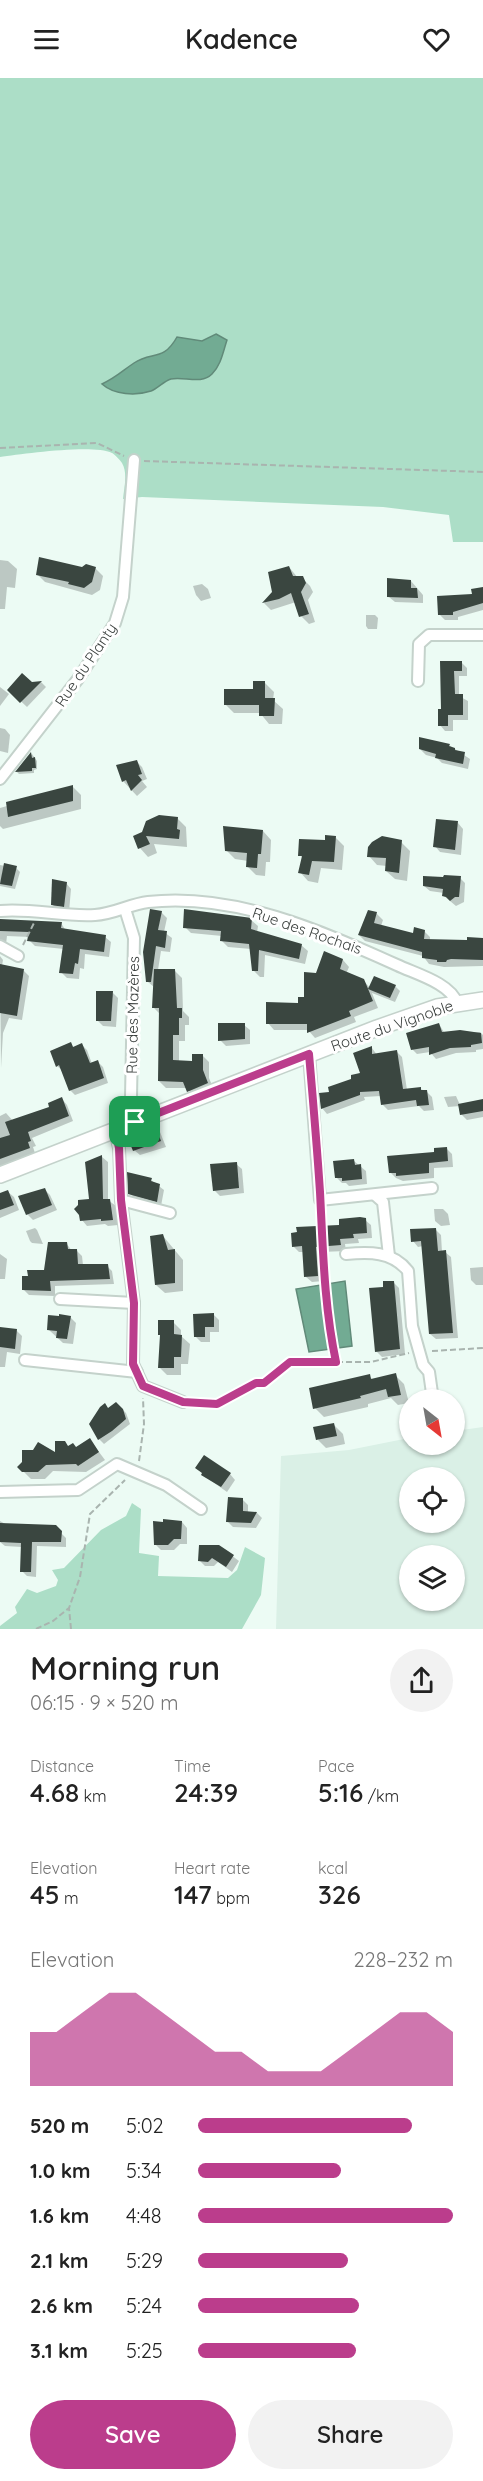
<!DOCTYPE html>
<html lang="en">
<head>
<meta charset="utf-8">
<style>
	:root { --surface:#fff; --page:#f2f2f2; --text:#222; --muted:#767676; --accent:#bb3d8c }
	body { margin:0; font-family:Quicksand,sans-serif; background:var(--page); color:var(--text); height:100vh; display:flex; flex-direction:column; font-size:22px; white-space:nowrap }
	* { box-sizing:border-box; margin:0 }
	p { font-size:20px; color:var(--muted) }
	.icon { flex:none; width:33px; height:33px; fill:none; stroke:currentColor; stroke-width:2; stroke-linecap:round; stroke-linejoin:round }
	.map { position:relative; height:1551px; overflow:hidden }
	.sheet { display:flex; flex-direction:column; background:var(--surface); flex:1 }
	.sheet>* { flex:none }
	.needle { width:39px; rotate:149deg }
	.buttons { position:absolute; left:399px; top:1311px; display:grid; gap:12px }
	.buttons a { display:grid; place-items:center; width:66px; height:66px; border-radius:50%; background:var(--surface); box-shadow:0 2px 4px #0004; font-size:30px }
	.pin { position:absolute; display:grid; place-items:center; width:51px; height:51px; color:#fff; margin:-26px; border-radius:12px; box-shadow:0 3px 9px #0006 }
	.round { display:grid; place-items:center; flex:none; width:63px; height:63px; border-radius:32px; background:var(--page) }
	.overview { display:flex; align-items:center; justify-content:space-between; height:102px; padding:0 30px }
	h1 { font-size:33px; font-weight:600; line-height:45px }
	.figures { display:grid; grid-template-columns:repeat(3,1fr); gap:9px; height:102px; padding:6px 30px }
	.figures div { display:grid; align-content:center }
	.figures b { font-size:26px; font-weight:600 }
	.figures small { font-size:16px; font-weight:400 }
	.figures p { font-size:16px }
	.chart { height:168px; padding:12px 30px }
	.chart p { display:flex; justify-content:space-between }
	.chart svg { width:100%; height:108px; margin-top:6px; fill:var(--accent); opacity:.7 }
	.primary-button { display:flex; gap:12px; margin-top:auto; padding:12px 30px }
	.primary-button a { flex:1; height:69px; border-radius:36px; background:var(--accent); color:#fff; font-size:24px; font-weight:600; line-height:69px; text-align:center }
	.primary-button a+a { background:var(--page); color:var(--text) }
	ul { padding:0 30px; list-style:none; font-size:20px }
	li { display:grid; grid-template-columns:96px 72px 1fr; align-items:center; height:45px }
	li i { height:15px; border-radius:8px; background:var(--accent) }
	header { display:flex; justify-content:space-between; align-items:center; height:78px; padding:0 30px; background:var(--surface); font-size:27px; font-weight:600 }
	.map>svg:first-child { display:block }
	.built { fill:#daf0e6; fill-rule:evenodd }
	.green { fill:#acdec7 }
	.water { fill:#72ab93; stroke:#618a79; stroke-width:1.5 }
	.shadow { fill:#0003 }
	.building { fill:#3a4640 }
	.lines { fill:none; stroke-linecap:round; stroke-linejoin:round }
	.street-casing { stroke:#c4d2cb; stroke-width:14 }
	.secondary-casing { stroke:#c4d2cb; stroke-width:18 }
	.path { stroke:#a9b4af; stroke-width:2; stroke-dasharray:6 3; stroke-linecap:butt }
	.street { stroke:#fff; stroke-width:10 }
	.secondary { stroke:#fff; stroke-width:15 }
	.route-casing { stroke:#fff; stroke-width:12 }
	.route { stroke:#bb3d8c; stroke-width:8 }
	.labels { text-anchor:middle; stroke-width:6; stroke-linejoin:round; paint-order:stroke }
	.street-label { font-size:15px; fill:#393e3c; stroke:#fff }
</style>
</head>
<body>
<header><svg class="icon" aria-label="menu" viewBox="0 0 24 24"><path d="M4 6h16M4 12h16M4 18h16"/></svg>Kadence<svg class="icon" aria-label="heart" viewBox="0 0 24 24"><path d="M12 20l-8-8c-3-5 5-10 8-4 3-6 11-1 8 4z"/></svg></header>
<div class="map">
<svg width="483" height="1551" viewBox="0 0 483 1551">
	<rect width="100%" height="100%" fill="#ecfbf4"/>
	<!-- built -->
	<path class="built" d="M483,1349V1551H276L281,1378L349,1372L409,1360L410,1366H454L455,1353ZM410,1400H454V1444H410ZM410,1478H454V1522H410Z"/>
	<!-- green -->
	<g class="green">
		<path d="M0,0H483V464H453L449,437L383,429L142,419L123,421C124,410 128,395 122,385C120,382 114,376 112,375C93,366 23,376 0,379Z"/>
		<polygon points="132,1425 141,1431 139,1475 159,1478 158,1498 228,1500 237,1492 245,1469 265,1480 261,1517 242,1551 0,1551 0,1548 17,1535 15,1529 27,1511 37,1515 56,1508 58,1502 52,1492 64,1490 101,1452 126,1438"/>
	</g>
	<!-- water -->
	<g class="water">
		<path d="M216,256L227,262C223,274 221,287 212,296C201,307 184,298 171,301C164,303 158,310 151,313C136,318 114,317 102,306C117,299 122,293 134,285C152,273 163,284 177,259L202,263Z"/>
		<polygon points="345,1203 352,1268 309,1274 296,1211"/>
	</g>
	<!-- shadow -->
	<g class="shadow">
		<polygon points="0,482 8,483 17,491 15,510 7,509 5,531 0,531"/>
		<polygon points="289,489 298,500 302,500 310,508 313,514 308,522 315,544 309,546 301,538 296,524 271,532 264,525 274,515"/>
		<polygon points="82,490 95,490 103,498 100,512 92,517 45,504 37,496"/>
		<polygon points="411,503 423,517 423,525 395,524 389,519"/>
		<polygon points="202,506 208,511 211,520 201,523 196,517 193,508"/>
		<polygon points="483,511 483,532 458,539 458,542 445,542 440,537"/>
		<polygon points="366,537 375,537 378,540 377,551 368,551 366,548"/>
		<polygon points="461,584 467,590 467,598 459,598 459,618 468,623 468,642 453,642 453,653 445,653 440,647 443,632 441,585"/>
		<polygon points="41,604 46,609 27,629 9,612"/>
		<polygon points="265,605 274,614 273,622 283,631 282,646 269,646 260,635 234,635 225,626 254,613"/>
		<polygon points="0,609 9,616 0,628"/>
		<polygon points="0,650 5,651 10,657 8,675 0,673"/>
		<polygon points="449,667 470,681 468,691 442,685 437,680 426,677 420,671"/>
		<polygon points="32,676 37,683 37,691 34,692 34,695 19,696 17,694"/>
		<polygon points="136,683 142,689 147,701 142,703 147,709 137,718 123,703"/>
		<polygon points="73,709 81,717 81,731 3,751 0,748 0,730"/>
		<polygon points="177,740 186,749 187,769 154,766 157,775 148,779 140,770 135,759"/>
		<polygon points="458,745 463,751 461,777 440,774 435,768"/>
		<polygon points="263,753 271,762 270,784 266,784 265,798 256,797 247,788 248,783 235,781 226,772"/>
		<polygon points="336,760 344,768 342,792 321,790 318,805 308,803 300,794 303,780 300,777"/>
		<polygon points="401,764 410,773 407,803 395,801 386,793 387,788 377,787 369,778"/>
		<polygon points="0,787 16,790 20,794 15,811 0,808"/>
		<polygon points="460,800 465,805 464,824 456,828 444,818 444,815 430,813 424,808"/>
		<polygon points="66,805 71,811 69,834 58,833 53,827"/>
		<polygon points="161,834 167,840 164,854 172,860 170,874 161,873 158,892 175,893 182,900 183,933 189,939 189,947 185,947 185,963 179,963 179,984 193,984 202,977 209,984 209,1000 214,1012 195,1020 187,1010 166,1010 159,1003 160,936 154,930 154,909 148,904"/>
		<polygon points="376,835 383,842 381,848 414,856 424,853 430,859 430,862 469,864 483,861 483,888 444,889 429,886 423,878 365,863 359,857"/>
		<polygon points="0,842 61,845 66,853 105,859 111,864 109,879 85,876 84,891 80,890 79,901 67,900 61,894 64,871 35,868 29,862 30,859 7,858 6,866 0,869"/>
		<polygon points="251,842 258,848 257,855 301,867 308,873 305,886 265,877 264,899 260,899 254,893 251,871 228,869 222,863 222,858 191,855 185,849"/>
		<polygon points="325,875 343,882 349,889 346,896 363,902 370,910 395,908 400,913 395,924 372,915 378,930 354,939 356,944 315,960 308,952 274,952 268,945 305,921"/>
		<polygon points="0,878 3,882 2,888 24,893 29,898 22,942 9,940 3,955 1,990"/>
		<polygon points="113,915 118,920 116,949 103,948 98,943"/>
		<polygon points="439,946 445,956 480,954 483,957 483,971 476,972 476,974 456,975 436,981 430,974 417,976 412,971"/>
		<polygon points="244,947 250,952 250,966 226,968 220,962"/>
		<polygon points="71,966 74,970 82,967 87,972 92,986 98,984 103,989 108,1005 75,1017 70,1012 63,993 57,988"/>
		<polygon points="372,970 377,977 397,974 402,979 407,1012 420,1011 426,1013 432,1019 434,1032 424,1033 419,1028 388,1032 383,1027 381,1018 364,1019 365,1022 327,1036 322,1030 331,1015 362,996"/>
		<polygon points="456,1018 460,1027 483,1023 483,1039 467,1042 461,1036 460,1028 448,1029 444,1019"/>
		<polygon points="62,1021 67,1027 73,1043 32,1060 36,1068 33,1069 35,1075 0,1088 0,1038 6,1035 13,1043 51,1030"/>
		<polygon points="155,1049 160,1054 166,1069 140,1077 134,1072"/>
		<polygon points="447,1071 452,1076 453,1089 434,1090 434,1100 403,1103 396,1100 390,1094"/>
		<polygon points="102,1079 108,1084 108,1122 116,1128 118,1147 108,1148 105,1146 87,1148 82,1142 91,1123 87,1085"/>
		<polygon points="354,1083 366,1093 367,1106 349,1108 346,1105 342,1105 336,1099"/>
		<polygon points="236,1086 242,1091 244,1115 220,1118 214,1112"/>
		<polygon points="151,1102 164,1112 161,1128 135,1120 130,1116"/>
		<polygon points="44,1111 50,1117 57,1132 33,1142 27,1136"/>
		<polygon points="8,1114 14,1119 19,1132 0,1140 0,1117"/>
		<polygon points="434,1131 443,1131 448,1136 450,1147 441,1148 435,1143"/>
		<polygon points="365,1142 371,1147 372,1160 358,1161 359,1165 345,1166 346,1173 321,1174 323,1203 312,1204 306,1199 304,1174 299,1174 293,1168 341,1148"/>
		<polygon points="35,1150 37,1152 43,1166 32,1165 30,1163 26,1153"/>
		<polygon points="435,1151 441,1157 442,1174 445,1174 451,1179 458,1260 436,1261 430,1256 423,1168 418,1169 413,1163"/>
		<polygon points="163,1158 183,1182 183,1213 165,1215 156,1207"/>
		<polygon points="66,1165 72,1173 77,1173 82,1178 83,1187 107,1188 112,1193 114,1206 55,1208 55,1218 29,1217 24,1212 45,1194"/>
		<polygon points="0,1176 7,1181 5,1201 0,1201"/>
		<polygon points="483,1189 483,1207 476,1207 471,1202 470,1190"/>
		<polygon points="393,1204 399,1210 405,1276 382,1279 376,1273 385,1210"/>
		<polygon points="213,1236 219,1242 219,1254 210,1254 210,1264 201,1264 195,1258"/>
		<polygon points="70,1239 76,1245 73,1266 63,1265 49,1252"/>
		<polygon points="173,1244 181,1252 181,1258 190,1266 188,1286 181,1286 181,1297 167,1297 159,1289"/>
		<polygon points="0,1251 16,1252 22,1258 20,1276 7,1274 5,1289 0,1289"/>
		<polygon points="395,1297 404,1306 409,1325 398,1327 391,1320 368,1326 368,1329 324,1339 315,1330 369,1298 373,1302"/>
		<polygon points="120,1329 126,1335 130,1346 104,1366 99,1361 109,1331"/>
		<polygon points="334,1347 343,1356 345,1366 326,1370 318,1362"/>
		<polygon points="90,1362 105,1382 86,1394 53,1393 45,1401 31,1401 19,1389 56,1377 69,1369 77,1371"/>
		<polygon points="230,1396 235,1402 227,1414 203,1397"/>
		<polygon points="242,1421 248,1427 248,1435 257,1435 262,1440 256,1450 233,1449 227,1443"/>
		<polygon points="0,1443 7,1447 55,1449 66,1460 66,1469 37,1468 36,1499 27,1498 22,1493 22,1469 5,1468 0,1464"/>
		<polygon points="182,1444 187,1450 187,1466 180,1466 174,1472 161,1472 155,1466"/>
		<polygon points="219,1468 239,1483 232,1494 218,1484 214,1488 205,1488 200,1483"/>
	</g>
	<!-- building -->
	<g class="building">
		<polygon points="39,479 82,489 86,486 96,489 92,504 84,510 68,506 69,504 36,497"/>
		<polygon points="289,488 293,498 303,498 306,505 301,514 309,536 299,539 291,515 279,521 262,525 272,514 268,494"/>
		<polygon points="387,500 411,502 411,510 417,510 418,520 387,519"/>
		<polygon points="483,509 483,525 453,534 453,537 438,537 437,518 472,516 471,511"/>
		<polygon points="440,583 462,583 462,593 454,593 455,616 463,616 463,637 448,637 448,648 438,648 438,631 441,631"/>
		<polygon points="22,595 32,604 42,603 20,625 7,612"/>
		<polygon points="253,603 265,603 265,620 275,620 274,638 259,638 259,627 224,627 224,611 253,611"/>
		<polygon points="419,659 450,666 449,668 455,670 455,672 465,674 463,686 435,680 436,676 419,671"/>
		<polygon points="31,674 32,680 35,679 36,690 32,690 32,693 15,694"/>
		<polygon points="137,682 142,696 138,697 142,702 131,713 126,702 122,704 116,687"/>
		<polygon points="73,707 73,723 8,739 6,724"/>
		<polygon points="159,737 178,739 177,751 180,752 179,761 146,758 150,766 138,771 133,758 142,754 146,743"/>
		<polygon points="436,741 458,743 455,772 433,769"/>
		<polygon points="223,748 263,752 261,776 258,776 257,790 246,789 247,775 225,773"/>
		<polygon points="325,757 336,758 334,784 312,783 309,797 298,795 302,778 298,778 299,761 325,762"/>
		<polygon points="382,758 402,762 399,795 385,793 386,780 367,779 368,769 372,764"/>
		<polygon points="4,785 17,788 12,808 0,806"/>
		<polygon points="444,797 461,798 459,819 455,819 450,823 446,819 442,818 443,811 423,808 423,798 443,799"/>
		<polygon points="52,801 67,804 64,829 51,827"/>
		<polygon points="150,831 162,833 158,852 167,853 165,870 156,868 151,904 146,904 143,874"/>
		<polygon points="184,831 252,840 251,851 302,866 299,881 259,872 258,893 252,893 249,866 220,863 221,853 183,850"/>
		<polygon points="368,832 377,834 374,845 413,855 414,849 425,852 424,861 467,862 467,859 483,860 483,882 451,881 447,882 446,884 437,884 437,882 422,880 422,874 358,857"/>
		<polygon points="0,841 62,844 61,850 106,857 104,874 80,871 78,886 75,885 73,896 59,895 63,867 27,863 29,854 0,853"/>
		<polygon points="324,873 343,881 340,891 364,901 373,923 349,933 351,938 307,955 307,946 266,946 266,924 298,925 298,919 304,919 304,894 316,895"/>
		<polygon points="0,886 24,891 17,938 0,935"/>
		<polygon points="154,891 175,891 177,930 182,930 182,940 179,940 179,957 173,957 173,982 192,983 192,976 203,976 203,992 208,1005 187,1014 183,1004 158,1003 159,930 152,930"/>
		<polygon points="374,898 396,907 390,920 368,911"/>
		<polygon points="96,913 113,913 111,943 96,943"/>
		<polygon points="218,945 245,945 245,961 218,963"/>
		<polygon points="439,945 442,954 460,952 481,955 482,965 471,967 471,969 450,970 429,977 429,969 411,972 406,955"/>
		<polygon points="71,964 73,969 82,965 90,985 98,982 104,1000 69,1013 59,987 56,989 50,973"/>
		<polygon points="372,968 372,976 397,972 403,1011 421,1009 421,1012 427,1012 429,1027 417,1028 416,1022 381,1027 379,1013 360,1014 360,1017 321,1031 319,1015 329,1014 328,1009 351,1001 351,997 360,995 353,975"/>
		<polygon points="62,1019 69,1038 28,1054 31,1063 28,1064 30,1070 0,1081 0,1060 10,1057 5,1044 49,1029 48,1025"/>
		<polygon points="483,1021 483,1033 460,1037 458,1026"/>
		<polygon points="155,1047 161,1063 133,1073 127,1058"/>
		<polygon points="447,1069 448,1083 429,1085 429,1095 396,1098 396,1095 389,1095 387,1078 434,1074 434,1070"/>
		<polygon points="102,1077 103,1121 110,1121 113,1142 101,1143 101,1141 80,1143 79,1137 74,1131 78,1127 78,1122 89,1121 85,1084"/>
		<polygon points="354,1081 355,1087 361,1086 362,1101 342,1103 342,1100 335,1100 333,1083"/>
		<polygon points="237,1084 239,1110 213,1113 210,1086"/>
		<polygon points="127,1094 152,1100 151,1103 160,1106 157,1124 128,1116"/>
		<polygon points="45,1110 52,1127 26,1137 18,1118"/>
		<polygon points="8,1112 14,1127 0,1132 0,1115"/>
		<polygon points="360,1139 366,1140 367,1155 353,1156 354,1160 340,1161 341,1167 316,1169 318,1198 304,1199 302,1168 292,1169 291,1155 297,1154 296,1149 339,1147 339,1141"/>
		<polygon points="436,1150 438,1173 446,1172 453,1255 429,1256 421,1163 411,1164 410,1151"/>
		<polygon points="163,1156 168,1172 175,1171 175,1205 155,1207 150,1158"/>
		<polygon points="48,1164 67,1164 68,1171 77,1171 78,1186 108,1186 110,1201 50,1203 51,1213 22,1212 22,1198 28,1198 27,1192 44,1192"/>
		<polygon points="383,1203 394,1203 400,1271 375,1274 369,1210 383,1209"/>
		<polygon points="214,1235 214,1249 205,1249 205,1259 194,1259 193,1236"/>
		<polygon points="59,1236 71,1238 67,1261 56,1260 57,1253 47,1252 48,1237 59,1238"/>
		<polygon points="158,1242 174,1242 174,1256 182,1257 181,1279 174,1279 174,1290 158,1290 160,1257 158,1257"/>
		<polygon points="0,1249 17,1251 15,1271 0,1269"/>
		<polygon points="396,1295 401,1317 388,1319 386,1311 360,1318 361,1320 313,1331 309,1310 370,1296 371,1301"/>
		<polygon points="116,1324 123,1331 126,1341 112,1353 98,1362 89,1346 100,1329 105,1325 108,1330"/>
		<polygon points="334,1345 337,1358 316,1362 313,1349"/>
		<polygon points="90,1360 99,1374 78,1388 76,1386 46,1387 38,1394 22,1394 17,1389 22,1384 22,1372 33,1372 38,1364 55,1374 55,1363 65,1363 68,1368 73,1365 76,1369"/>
		<polygon points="204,1377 231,1395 221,1409 201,1397 202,1395 195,1390"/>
		<polygon points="228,1419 243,1420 243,1433 257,1434 251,1445 226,1444"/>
		<polygon points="163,1441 182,1443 181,1461 174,1461 168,1467 154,1467 153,1443 163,1444"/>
		<polygon points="0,1445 56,1447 62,1453 61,1464 32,1464 31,1494 20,1494 21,1465 0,1464"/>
		<polygon points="199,1467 219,1467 234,1477 226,1489 212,1480 208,1484 198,1483"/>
	</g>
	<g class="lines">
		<defs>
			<g id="street">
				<polyline points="418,603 419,566 429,557 483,557"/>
				<polyline points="0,701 78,601 115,545 123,519 134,382"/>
				<polyline points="125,831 134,860 131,1019 135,1044"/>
				<path d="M0,833C32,830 63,839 95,837C114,836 130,826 148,824C233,814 322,853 397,887C416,896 450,905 457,925"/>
				<polyline points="0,868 18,878"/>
				<polyline points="309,976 320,1122 432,1110"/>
				<polyline points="115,1052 119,1070 121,1122 134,1225 133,1286 143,1308 183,1324"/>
				<polyline points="375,1117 383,1124 389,1178"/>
				<polyline points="121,1122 170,1135"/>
				<path d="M346,1176C369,1174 392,1173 408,1193L412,1248L423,1287L429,1294L433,1322"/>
				<polyline points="60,1221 134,1225"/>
				<polyline points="25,1282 137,1294"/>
				<polyline points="0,1414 78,1412 117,1386 166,1407 201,1431"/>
			</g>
			<polyline id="secondary" points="0,1097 377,950 437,929 483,922"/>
		</defs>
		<!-- street casing -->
		<use href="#street" class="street-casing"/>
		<!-- secondary casing -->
		<use href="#secondary" class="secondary-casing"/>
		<!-- path -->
		<g class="path">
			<polyline points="0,370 97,365 124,378"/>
			<polyline points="144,383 483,394"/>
			<polyline points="23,867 34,845"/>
			<polyline points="321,1133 329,1249 336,1284 371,1284 409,1275"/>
			<polyline points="432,1273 483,1270"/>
			<polyline points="194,1325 217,1326 256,1305 264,1305 290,1284 336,1284"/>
			<polyline points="139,1383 144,1346 143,1320"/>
			<polyline points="36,1551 53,1543 69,1530"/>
			<polyline points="71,1551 69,1530 80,1499 90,1436 125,1402"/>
		</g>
		<!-- street -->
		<use href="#street" class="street"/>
		<!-- secondary -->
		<use href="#secondary" class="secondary"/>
	</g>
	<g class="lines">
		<defs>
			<path id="route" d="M309,976C313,1022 317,1068 320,1114C323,1171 324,1228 336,1284H290L264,1305H256L217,1326L183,1324L143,1308L133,1286L134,1225L121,1122L119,1070L115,1052Z"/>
		</defs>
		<!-- route casing -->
		<use href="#route" class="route-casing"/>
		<!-- route -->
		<use href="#route" class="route"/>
	</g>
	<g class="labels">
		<!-- street labels -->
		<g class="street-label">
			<text transform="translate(86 587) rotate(-56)" y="5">Rue du Planty</text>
			<text transform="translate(307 853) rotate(19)" y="5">Rue des Rochais</text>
			<text transform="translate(133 937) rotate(-89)" y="5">Rue des Mazères</text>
			<text transform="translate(392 948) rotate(-19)" y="5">Route du Vignoble</text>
		</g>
	</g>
</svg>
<div class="buttons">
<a><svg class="needle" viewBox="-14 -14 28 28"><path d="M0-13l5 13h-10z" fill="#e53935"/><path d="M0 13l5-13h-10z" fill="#767676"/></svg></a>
<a><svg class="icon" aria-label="locate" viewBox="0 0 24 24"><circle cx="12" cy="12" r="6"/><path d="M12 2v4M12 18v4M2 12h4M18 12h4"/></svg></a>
<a><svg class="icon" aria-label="layers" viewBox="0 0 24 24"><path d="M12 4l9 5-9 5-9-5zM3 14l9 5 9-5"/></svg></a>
</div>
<div class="pin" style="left:135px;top:1044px;background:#1e9e55"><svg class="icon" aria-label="arrive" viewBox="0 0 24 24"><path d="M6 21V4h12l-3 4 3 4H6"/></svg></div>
</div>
<section class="sheet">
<div class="overview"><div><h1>Morning run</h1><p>06:15 · 9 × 520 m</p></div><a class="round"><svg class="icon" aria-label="share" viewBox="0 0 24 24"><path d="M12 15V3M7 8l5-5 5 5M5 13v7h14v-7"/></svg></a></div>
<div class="figures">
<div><p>Distance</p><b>4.68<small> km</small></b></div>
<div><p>Time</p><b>24:39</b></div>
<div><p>Pace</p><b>5:16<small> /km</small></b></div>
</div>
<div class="figures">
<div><p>Elevation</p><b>45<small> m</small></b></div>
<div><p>Heart rate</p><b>147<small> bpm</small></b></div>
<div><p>kcal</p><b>326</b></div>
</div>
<div class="chart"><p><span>Elevation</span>228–232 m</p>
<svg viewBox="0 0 160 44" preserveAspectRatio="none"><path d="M0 44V22L10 22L20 14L30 6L40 6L50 14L60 22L70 30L80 30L90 38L100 38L110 38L120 30L130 22L140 14L150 14L160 22V44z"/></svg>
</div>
<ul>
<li><b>520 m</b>5:02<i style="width:84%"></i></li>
<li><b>1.0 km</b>5:34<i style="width:56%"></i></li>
<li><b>1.6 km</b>4:48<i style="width:100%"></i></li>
<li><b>2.1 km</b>5:29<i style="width:59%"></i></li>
<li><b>2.6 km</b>5:24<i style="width:63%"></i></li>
<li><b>3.1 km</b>5:25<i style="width:62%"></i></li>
</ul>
<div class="primary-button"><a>Save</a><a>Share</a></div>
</section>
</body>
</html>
